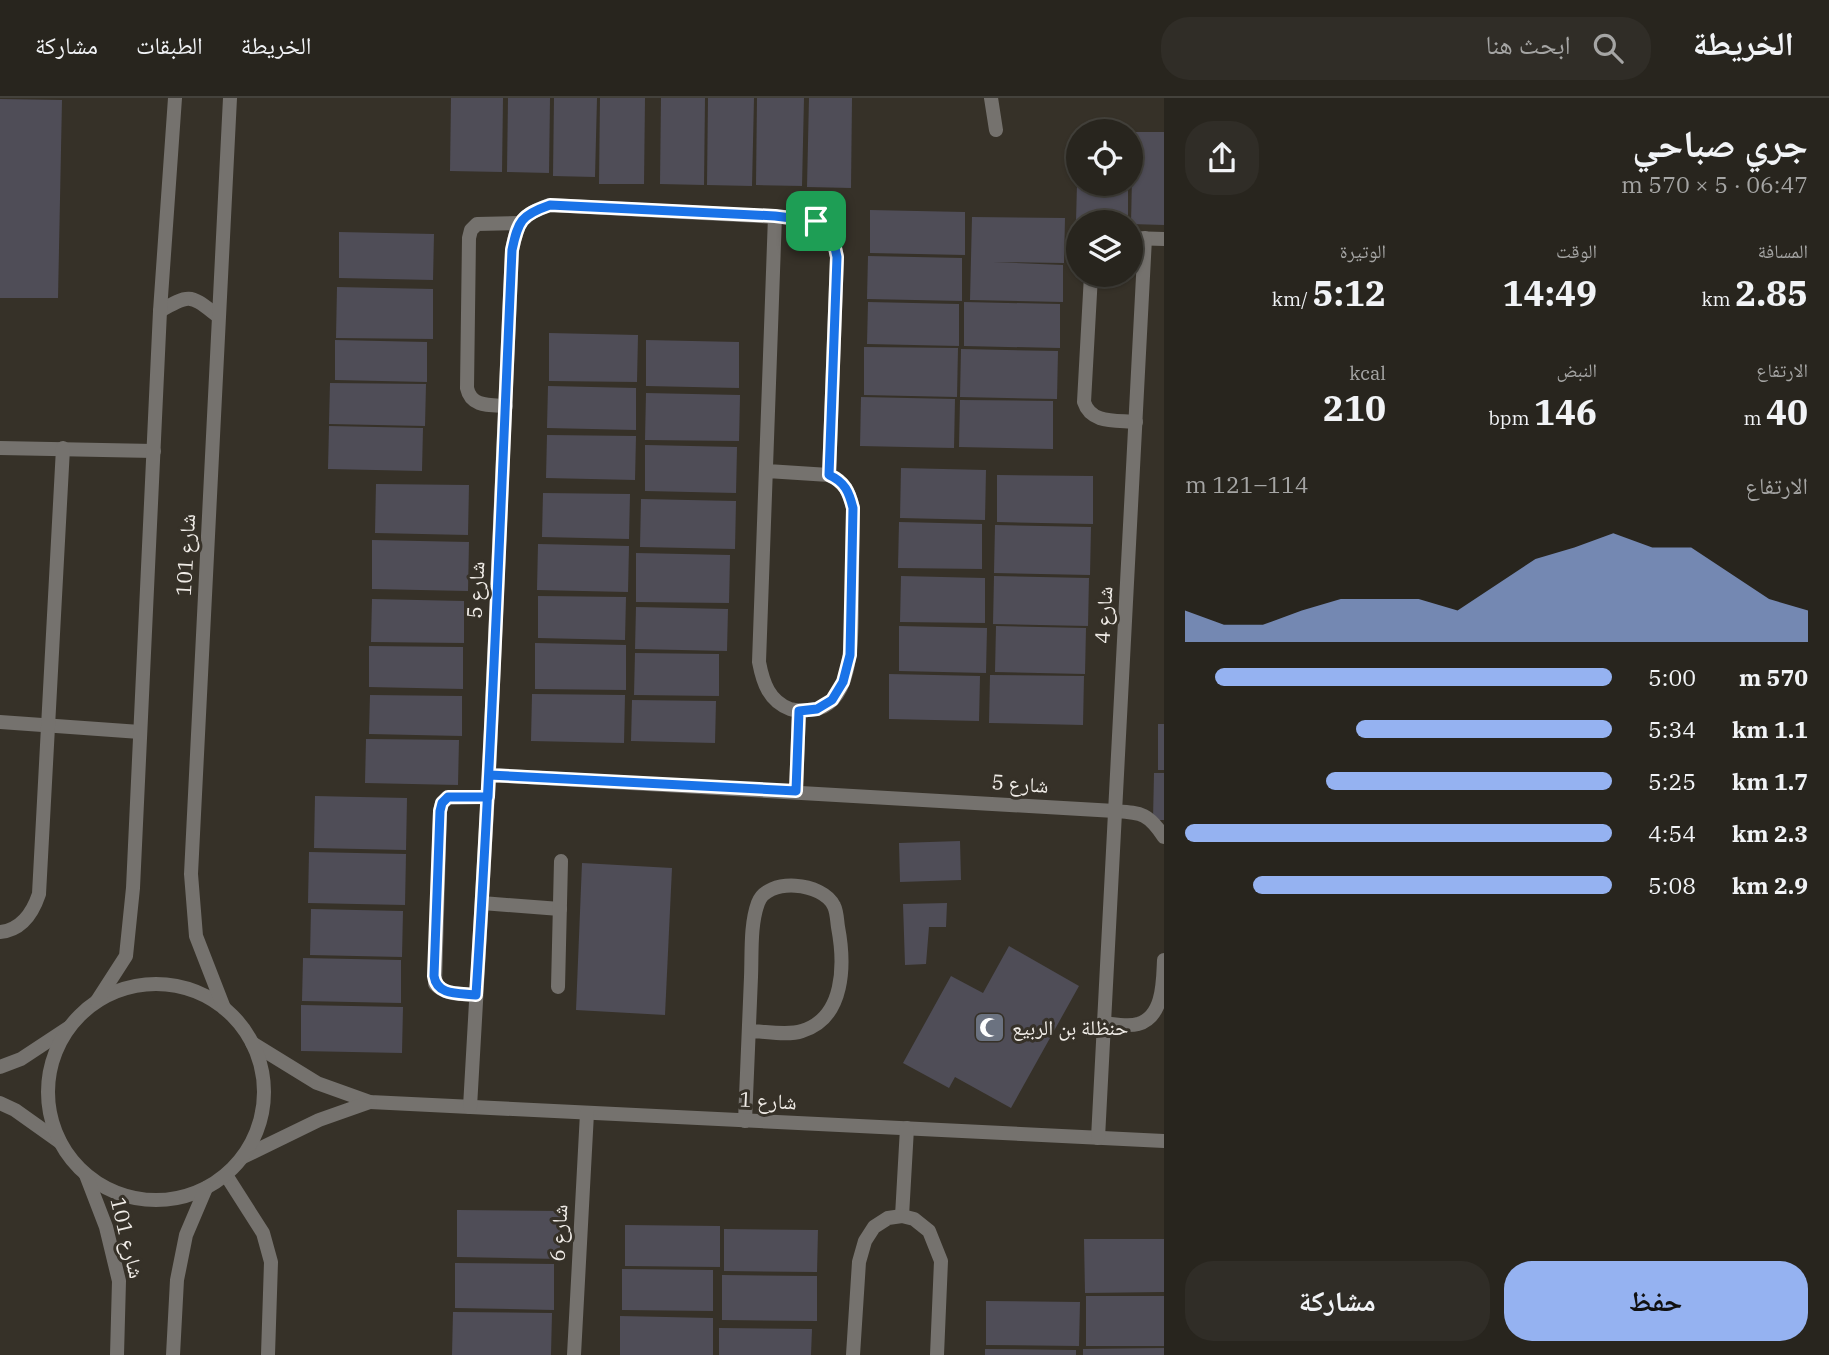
<!DOCTYPE html>
<html lang="ar">
<head>
<meta charset="utf-8">
<style>
	:root { --surface:#28251e; --page:#302d27; --text:#f1f3f6; --muted:#a5a5a4; --line:#44423c; --accent:#95b2f1 }
	body { margin:0; font-family:"IBM Plex Serif","Noto Naskh Arabic",serif; background:var(--page); color:var(--text); direction:rtl; height:100vh; display:flex; flex-direction:column; font-size:26px; white-space:nowrap }
	* { box-sizing:border-box; margin:0 }
	p { font-size:23px; color:var(--muted) }
	.icon { flex:none; width:38px; height:38px; fill:none; stroke:currentColor; stroke-width:2; stroke-linecap:round; stroke-linejoin:round }
	.map { position:relative; flex:1; overflow:hidden; direction:ltr }
	.drawer { display:flex; flex-direction:column; background:var(--surface); width:665px }
	.drawer>* { flex:none }
	.controls { position:absolute; left:1066px; top:21px; display:grid; gap:14px }
	.controls a { display:grid; place-items:center; width:77px; height:77px; border-radius:50%; background:var(--surface); box-shadow:0 2px 5px #0004,0 0 0 2px var(--line); font-size:35px }
	.pin { position:absolute; display:grid; place-items:center; width:60px; height:60px; color:#fff; margin:-30px; border-radius:14px; box-shadow:0 4px 10px #0006 }
	.round { display:grid; place-items:center; flex:none; width:74px; height:74px; border-radius:28px; background:var(--page) }
	.summary { display:flex; align-items:center; justify-content:space-between; height:119px; padding:0 21px }
	h1 { font-size:38px; font-weight:700; line-height:52px }
	.stats { display:grid; grid-template-columns:repeat(3,1fr); gap:10px; height:119px; padding:7px 21px }
	.stats div { display:grid; align-content:center }
	.stats b { font-size:35px; font-weight:700 }
	.stats small { font-size:19px; font-weight:400 }
	.stats p { font-size:19px }
	.chart { height:196px; padding:14px 21px }
	.chart p { display:flex; justify-content:space-between }
	.chart svg { width:100%; height:126px; margin-top:7px; fill:var(--accent); opacity:.7 }
	.button { display:flex; gap:14px; margin-top:auto; padding:14px 21px }
	.button a { flex:1; height:80px; border-radius:28px; background:var(--accent); color:#111; font-size:28px; font-weight:700; line-height:80px; text-align:center }
	.button a+a { background:var(--page); color:var(--text) }
	ul { padding:0 21px; list-style:none; font-size:23px }
	li { display:grid; grid-template-columns:112px 84px 1fr; align-items:center; height:52px }
	li i { height:18px; border-radius:9px; background:var(--accent) }
	header { display:flex; align-items:center; gap:42px; box-sizing:border-box; height:98px; padding:0 35px; background:var(--surface); border-bottom:2px solid var(--line) }
	header strong { font-size:33px }
	nav { display:flex; gap:38px; margin-inline-start:auto; font-size:24px }
	.search { width:490px; height:63px; background:var(--page); display:flex; align-items:center; gap:18px; box-sizing:border-box; padding:0 24px; border-radius:28px; color:var(--muted); font-size:26px }
	main { display:flex; flex:1; min-height:0 }
	.map>svg:first-child { display:block }
	.building { fill:#4f4d57 }
	.lines { fill:none; stroke-linecap:round; stroke-linejoin:round }
	.service { stroke:#75726e; stroke-width:14 }
	.minor { stroke:#75726e; stroke-width:14 }
	.tertiary { stroke:#75726e; stroke-width:14 }
	.route-casing { stroke:#fff; stroke-width:14 }
	.route { stroke:#1a73e8; stroke-width:9 }
	.labels { text-anchor:middle; stroke-width:6; stroke-linejoin:round; paint-order:stroke }
	.street-label { font-size:21px; fill:#f0ece7; stroke:#363128 }
	.poi-label { font-size:21px; fill:#f0ece7; stroke:#363128; text-anchor:start }
</style>
</head>
<body>
<header>
<strong>الخريطة</strong>
<div class="search"><svg class="icon" aria-label="search" viewBox="0 0 24 24"><circle cx="10" cy="10" r="6"/><path d="M15 15l6 6"/></svg>ابحث هنا</div>
<nav><a>الخريطة</a><a>الطبقات</a><a>مشاركة</a></nav>
</header>
<main>
<section class="drawer">
<div class="summary"><div><h1>جري صباحي</h1><p>06:47 · 5 × 570 m</p></div><a class="round"><svg class="icon" aria-label="share" viewBox="0 0 24 24"><path d="M12 15V3M7 8l5-5 5 5M5 13v7h14v-7"/></svg></a></div>
<div class="stats">
<div><p>المسافة</p><b>2.85<small> km</small></b></div>
<div><p>الوقت</p><b>14:49</b></div>
<div><p>الوتيرة</p><b>5:12<small> /km</small></b></div>
</div>
<div class="stats">
<div><p>الارتفاع</p><b>40<small> m</small></b></div>
<div><p>النبض</p><b>146<small> bpm</small></b></div>
<div><p>kcal</p><b>210</b></div>
</div>
<div class="chart"><p><span>الارتفاع</span>114–121 m</p>
<svg viewBox="0 0 160 44" preserveAspectRatio="none"><path d="M0 44V33L10 38L20 38L30 33L40 29L50 29L60 29L70 33L80 24L90 15L100 11L110 6L120 11L130 11L140 20L150 29L160 33V44z"/></svg>
</div>
<ul>
<li><b>570 m</b>5:00<i style="width:93%"></i></li>
<li><b>1.1 km</b>5:34<i style="width:60%"></i></li>
<li><b>1.7 km</b>5:25<i style="width:67%"></i></li>
<li><b>2.3 km</b>4:54<i style="width:100%"></i></li>
<li><b>2.9 km</b>5:08<i style="width:84%"></i></li>
</ul>
<div class="button"><a>حفظ</a><a>مشاركة</a></div>
</section>
<div class="map">
<svg width="1164" height="1257" viewBox="0 0 1164 1257">
	<rect width="100%" height="100%" fill="#363128"/>
	<!-- building -->
	<g class="building">
		<polygon points="451,0 503,0 502,74 450,73"/>
		<polygon points="508,0 550,0 549,75 507,74"/>
		<polygon points="554,0 597,0 595,79 553,78"/>
		<polygon points="600,0 645,0 644,86 599,86"/>
		<polygon points="661,0 705,0 704,87 660,86"/>
		<polygon points="708,0 754,0 752,88 707,87"/>
		<polygon points="757,0 804,0 802,88 756,87"/>
		<polygon points="809,0 852,0 851,90 807,89"/>
		<polygon points="0,1 62,2 58,200 0,200"/>
		<polygon points="1133,34 1164,34 1164,127 1131,126"/>
		<polygon points="1077,86 1128,86 1128,124 1076,124"/>
		<polygon points="870,112 965,114 965,157 870,155"/>
		<polygon points="972,119 1065,120 1064,165 993,164 1063,167 1063,204 970,202"/>
		<polygon points="339,134 434,136 433,182 339,180"/>
		<polygon points="868,158 962,160 962,203 867,201"/>
		<polygon points="337,189 433,191 433,241 336,240"/>
		<polygon points="868,204 959,206 959,248 867,246"/>
		<polygon points="964,204 1060,206 1060,250 964,248"/>
		<polygon points="549,235 638,237 637,284 549,283"/>
		<polygon points="335,242 427,244 427,284 335,282"/>
		<polygon points="646,242 739,244 739,290 646,288"/>
		<polygon points="864,249 958,250 957,299 864,297"/>
		<polygon points="961,251 1058,253 1057,301 960,299"/>
		<polygon points="330,285 426,286 425,328 329,326"/>
		<polygon points="548,288 636,290 636,332 547,330"/>
		<polygon points="646,295 740,297 739,343 645,342"/>
		<polygon points="861,299 955,301 954,350 860,348"/>
		<polygon points="960,302 1053,303 1053,351 959,349"/>
		<polygon points="329,328 423,330 422,373 328,371"/>
		<polygon points="547,337 636,338 635,382 546,380"/>
		<polygon points="645,347 737,349 736,395 645,393"/>
		<polygon points="901,370 986,372 985,422 900,420"/>
		<polygon points="997,377 1093,378 1093,426 997,424"/>
		<polygon points="376,386 469,387 468,437 375,435"/>
		<polygon points="543,395 630,396 629,441 542,439"/>
		<polygon points="641,401 736,403 735,451 640,449"/>
		<polygon points="899,424 982,426 982,471 898,470"/>
		<polygon points="995,427 1091,429 1090,477 994,475"/>
		<polygon points="372,442 469,444 468,493 372,491"/>
		<polygon points="538,446 629,448 628,494 537,492"/>
		<polygon points="636,455 730,457 729,505 636,504"/>
		<polygon points="901,478 985,480 985,525 900,524"/>
		<polygon points="994,478 1089,480 1088,528 993,526"/>
		<polygon points="538,498 626,499 625,542 538,540"/>
		<polygon points="372,501 464,503 464,545 371,544"/>
		<polygon points="636,509 728,511 727,553 635,551"/>
		<polygon points="899,528 987,530 986,575 899,573"/>
		<polygon points="996,528 1086,530 1085,576 995,574"/>
		<polygon points="535,545 626,547 626,592 535,591"/>
		<polygon points="369,548 463,549 463,591 369,589"/>
		<polygon points="635,555 719,556 719,598 634,597"/>
		<polygon points="889,576 980,578 979,623 889,621"/>
		<polygon points="990,577 1084,578 1083,627 989,625"/>
		<polygon points="532,596 625,597 624,645 531,643"/>
		<polygon points="370,597 462,598 462,638 369,636"/>
		<polygon points="632,602 716,603 715,645 631,643"/>
		<rect x="1158" y="626" width="6" height="46"/>
		<polygon points="366,641 459,642 458,687 365,685"/>
		<polygon points="1154,675 1164,675 1164,722 1153,722"/>
		<polygon points="315,698 407,700 406,752 314,750"/>
		<polygon points="960,743 961,782 900,784 899,745"/>
		<polygon points="309,754 406,756 405,807 308,805"/>
		<polygon points="582,765 672,770 665,917 576,912"/>
		<polygon points="947,805 946,829 929,829 926,866 905,867 903,806"/>
		<polygon points="311,811 403,813 402,859 310,857"/>
		<polygon points="1009,848 1079,888 1011,1010 955,979 949,990 903,965 951,878 983,895"/>
		<polygon points="303,860 401,862 401,905 302,903"/>
		<polygon points="301,907 403,909 402,955 301,953"/>
		<polygon points="457,1112 560,1113 560,1161 457,1159"/>
		<polygon points="625,1127 720,1128 720,1169 625,1168"/>
		<polygon points="724,1131 818,1132 817,1174 724,1173"/>
		<polygon points="1084,1141 1164,1141 1164,1194 1085,1195"/>
		<polygon points="455,1165 554,1166 554,1212 455,1210"/>
		<polygon points="622,1171 713,1172 713,1213 622,1212"/>
		<polygon points="722,1177 817,1178 817,1223 722,1222"/>
		<rect x="1086" y="1198" width="78" height="50"/>
		<polygon points="986,1203 1080,1204 1079,1248 986,1247"/>
		<polygon points="453,1214 552,1215 551,1257 452,1257"/>
		<polygon points="620,1218 713,1220 713,1257 620,1257"/>
		<polygon points="719,1230 812,1231 811,1257 719,1257"/>
		<polygon points="1164,1250 1164,1257 1083,1257 1083,1251"/>
		<polygon points="985,1251 1076,1252 1076,1257 985,1257"/>
	</g>
	<g class="lines">
		<!-- service -->
		<g class="service">
			<polyline points="991,0 996,32"/>
			<polyline points="0,350 154,353"/>
			<polyline points="0,624 140,634"/>
			<polyline points="482,805 560,811"/>
			<path d="M0,834C22,832 33,814 39,796L63,350"/>
			<polyline points="558,889 561,763"/>
			<path d="M745,1023C747,975 749,927 751,879C752,855 750,827 758,805C767,779 823,784 834,808C837,814 837,823 838,829C845,866 845,920 802,933C787,938 764,933 749,933"/>
		</g>
		<!-- minor -->
		<g class="minor">
			<polyline points="1130,140 1164,141"/>
			<path d="M1091,177L1084,304C1091,326 1116,322 1136,324"/>
			<path d="M506,308C489,307 471,309 467,290L469,140L471,132L477,126L520,125"/>
			<path d="M767,373L829,377C845,384 849,394 853,410C853,437 852,464 852,491C851,524 858,608 811,612C804,612 797,613 790,611C769,603 763,585 759,564L775,118"/>
			<path d="M489,677L1115,713C1142,715 1148,715 1164,739"/>
			<polyline points="796,693 799,613"/>
			<path d="M476,897C462,896 445,897 435,886L440,713L442,705L448,700L488,699"/>
			<path d="M1104,925C1114,926 1128,929 1138,926C1164,919 1163,882 1164,862"/>
			<polyline points="252,945 317,985 370,1004 1164,1043"/>
			<polyline points="0,969 21,961 68,930"/>
			<polyline points="0,1005 15,1012 60,1044"/>
			<path d="M470,1009L489,677L512,152C518,123 521,117 549,107L797,120L816,123L832,136L837,159L829,377"/>
			<polyline points="1098,1040 1145,140"/>
			<polyline points="243,1059 319,1022 370,1004"/>
			<polyline points="226,1077 263,1135 271,1164 268,1257"/>
			<polyline points="902,1118 907,1030"/>
			<polyline points="574,1257 587,1015"/>
			<polyline points="853,1257 859,1164 865,1143 874,1129 888,1120 902,1118 914,1121 929,1133 941,1163 937,1257"/>
		</g>
		<!-- tertiary -->
		<g class="tertiary">
			<path d="M160,213C191,195 190,197 218,218"/>
			<circle cx="156" cy="994" r="108"/>
			<polyline points="97,903 126,858 133,790 160,213 175,0"/>
			<polyline points="224,910 196,838 191,776 230,0"/>
			<polyline points="86,1077 106,1129 119,1183 117,1257"/>
			<polyline points="173,1257 177,1182 186,1137 206,1090"/>
		</g>
	</g>
	<g class="lines">
		<defs>
			<path id="route" d="M816,123L775,118L550,107C521,117 518,123 512,152C501,401 492,649 476,897C459,895 437,898 434,878L440,713L442,705L448,699H488L489,677L796,693L799,613L817,611L832,602L843,584L850,557L853,410C849,394 845,384 829,377L837,159L832,136L816,123"/>
		</defs>
		<!-- route casing -->
		<use href="#route" class="route-casing"/>
		<!-- route -->
		<use href="#route" class="route"/>
	</g>
	<!-- icons -->
	<defs>
		<symbol id="mosque-square" viewBox="-11 -11 22 22"><rect x="-9" y="-9" width="18" height="18" rx="4" fill="#6b7280" stroke="#363128"/><path d="M3.5-4.9A6 6 0 1 0 3.5 4.9A5 5 0 1 1 3.5-4.9Z" fill="#fff"/></symbol>
	</defs>
	<g fill-rule="evenodd">
		<use href="#mosque-square" x="972" y="912" width="35" height="35"/>
	</g>
	<g class="labels">
		<!-- street labels -->
		<g class="street-label">
			<text transform="translate(186 457) rotate(-87)" y="7">شارع 101</text>
			<text transform="translate(476 492) rotate(-87)" y="7">شارع 5</text>
			<text transform="translate(1104 517) rotate(-87)" y="7">شارع 4</text>
			<text transform="translate(1020 686) rotate(4)" y="7">شارع 5</text>
			<text transform="translate(768 1003) rotate(3)" y="7">شارع 1</text>
			<text transform="translate(559 1135) rotate(-87)" y="7">شارع 6</text>
			<text transform="translate(127 1140) rotate(76)" y="7">شارع 101</text>
		</g>
		<!-- poi labels -->
		<g class="poi-label">
			<text x="1012" y="937">حنظلة بن الربيع</text>
		</g>
	</g>
</svg>
<div class="controls">
<a><svg class="icon" aria-label="locate" viewBox="0 0 24 24"><circle cx="12" cy="12" r="6"/><path d="M12 2v4M12 18v4M2 12h4M18 12h4"/></svg></a>
<a><svg class="icon" aria-label="layers" viewBox="0 0 24 24"><path d="M12 4l9 5-9 5-9-5zM3 14l9 5 9-5"/></svg></a>
</div>
<div class="pin" style="left:816px;top:123px;background:#1e9e55"><svg class="icon" aria-label="arrive" viewBox="0 0 24 24"><path d="M6 21V4h12l-3 4 3 4H6"/></svg></div>
</div>
</main>
</body>
</html>
